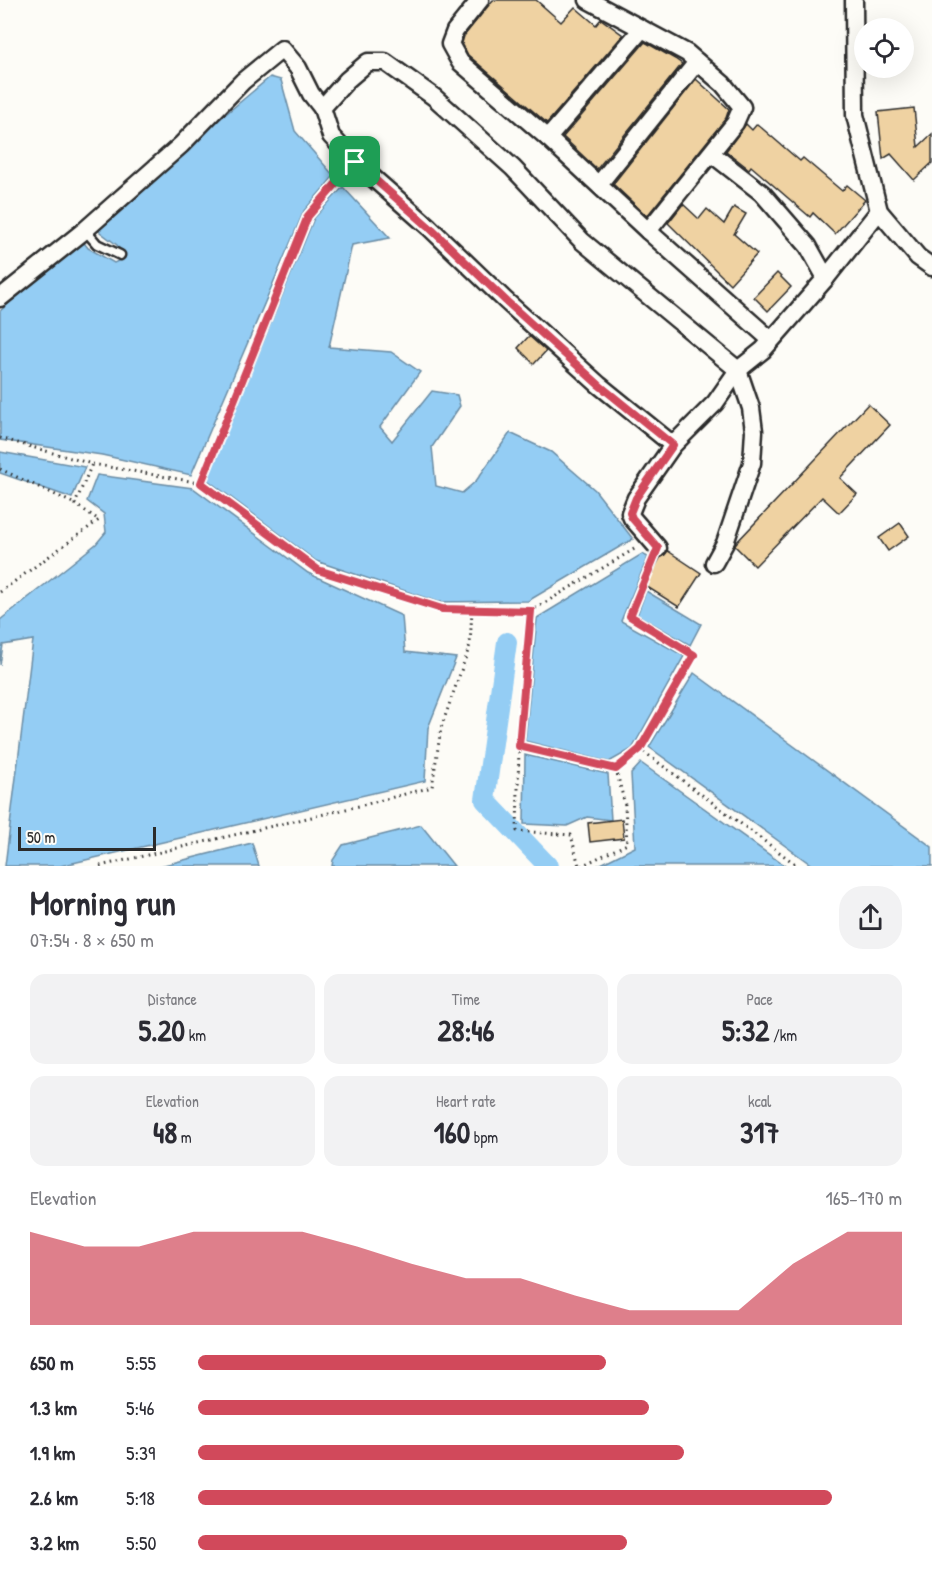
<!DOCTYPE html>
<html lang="en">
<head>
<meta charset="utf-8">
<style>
	:root { --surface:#fff; --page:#f2f2f3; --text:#2b2b33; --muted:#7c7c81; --accent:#d1495b }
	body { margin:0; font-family:"Patrick Hand",sans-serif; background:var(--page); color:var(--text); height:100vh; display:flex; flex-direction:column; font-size:22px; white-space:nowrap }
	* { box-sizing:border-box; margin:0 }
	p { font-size:20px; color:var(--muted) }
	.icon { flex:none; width:33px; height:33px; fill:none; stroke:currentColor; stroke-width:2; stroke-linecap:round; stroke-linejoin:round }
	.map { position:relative; height:866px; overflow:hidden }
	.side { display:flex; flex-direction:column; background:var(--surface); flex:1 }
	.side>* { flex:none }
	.controls { position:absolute; left:854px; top:18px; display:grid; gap:12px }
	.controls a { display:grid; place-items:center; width:60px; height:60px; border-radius:50%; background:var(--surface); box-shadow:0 6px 24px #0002; font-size:30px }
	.scale { position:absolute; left:18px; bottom:15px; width:138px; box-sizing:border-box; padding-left:6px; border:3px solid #2b2b2b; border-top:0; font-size:16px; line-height:21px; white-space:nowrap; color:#2b2b2b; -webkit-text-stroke:4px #fdfcf7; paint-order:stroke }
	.pin { position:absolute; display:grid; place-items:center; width:51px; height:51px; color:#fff; margin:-26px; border-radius:12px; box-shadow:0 3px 9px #0006 }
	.round { display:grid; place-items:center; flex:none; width:63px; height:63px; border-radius:24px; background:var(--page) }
	.headline { display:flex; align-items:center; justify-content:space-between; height:102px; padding:0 30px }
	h1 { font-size:33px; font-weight:700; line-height:45px }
	.figures { display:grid; grid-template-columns:repeat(3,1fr); gap:9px; height:102px; padding:6px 30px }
	.figures div { display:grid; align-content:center; border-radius:15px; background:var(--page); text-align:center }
	.figures b { font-size:30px; font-weight:700 }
	.figures small { font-size:16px; font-weight:400 }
	.figures p { font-size:16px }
	.chart { height:168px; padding:12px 30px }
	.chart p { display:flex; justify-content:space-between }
	.chart svg { width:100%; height:108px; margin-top:6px; fill:var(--accent); opacity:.7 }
	ul { padding:0 30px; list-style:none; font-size:20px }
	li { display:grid; grid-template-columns:96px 72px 1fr; align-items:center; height:45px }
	li i { height:15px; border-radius:8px; background:var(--accent) }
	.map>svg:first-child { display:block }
	.water { fill:#94cdf4; stroke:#6a8ca4; stroke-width:1.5 }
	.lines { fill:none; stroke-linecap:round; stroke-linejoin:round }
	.canal { stroke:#94cdf4; stroke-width:20 }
	.building { fill:#efd2a2; stroke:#2b2b2b; stroke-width:1.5 }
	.service-casing { stroke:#2b2b2b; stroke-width:13 }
	.minor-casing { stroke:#2b2b2b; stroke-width:21 }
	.path { stroke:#2b2b2b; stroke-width:3; stroke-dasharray:1.5 4.5; stroke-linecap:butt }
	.service { stroke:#fdfcf7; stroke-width:8 }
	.minor { stroke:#fdfcf7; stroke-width:16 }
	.route-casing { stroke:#fff; stroke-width:12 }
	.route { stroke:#d1495b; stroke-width:8 }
</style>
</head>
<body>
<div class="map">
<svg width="932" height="866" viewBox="0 0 932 866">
	<rect width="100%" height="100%" fill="#fdfcf7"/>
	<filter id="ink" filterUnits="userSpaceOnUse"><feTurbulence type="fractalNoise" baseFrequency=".0167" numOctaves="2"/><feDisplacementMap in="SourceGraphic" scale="12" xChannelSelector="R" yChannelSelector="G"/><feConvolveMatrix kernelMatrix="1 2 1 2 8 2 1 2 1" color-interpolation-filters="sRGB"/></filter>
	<g filter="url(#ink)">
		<!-- water -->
		<g class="water">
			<polygon points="270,77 281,80 295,131 334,176 304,211 191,475 102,455 0,440 0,311 82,240 88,248 114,263 125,258 117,245 96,229 184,149"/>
			<polygon points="343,187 390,238 352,245 329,347 391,352 420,372 380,427 392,441 432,391 457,395 460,406 432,447 436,486 462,493 476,481 510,433 551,452 595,490 633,539 528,601 438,602 316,561 206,479 314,218"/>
			<polygon points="0,452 85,467 72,498 0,473"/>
			<polygon points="97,475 193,488 308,573 402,616 405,652 456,658 428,728 425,781 60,866 5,866 33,640 3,645 0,665 0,620 96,544 106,532 104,514 87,501"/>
			<polygon points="642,554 648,557 621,621 684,656 632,749 609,762 525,741 537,618"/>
			<polygon points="646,591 701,624 690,645 637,615"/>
			<polygon points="694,673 932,847 932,866 813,866 649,747"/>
			<polygon points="525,755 608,774 611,820 587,817 567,826 524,824"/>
			<polygon points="641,763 785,866 597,866 635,847 631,774"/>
			<polygon points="421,825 454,866 332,866 333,860 343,845"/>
			<polygon points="252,843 259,866 160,866"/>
		</g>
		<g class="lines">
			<!-- canal -->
			<polyline class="canal" points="507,642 485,800 548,866"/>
		</g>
		<!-- building -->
		<g class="building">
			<polygon points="493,0 536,0 561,22 575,7 596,25 601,19 623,35 547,123 468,55 462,43 464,36"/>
			<polygon points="645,42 675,59 682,64 597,169 563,137"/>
			<polygon points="696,79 729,109 726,118 647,216 613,184"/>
			<polygon points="914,108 918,147 932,134 932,163 914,180 891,154 883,159 878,112"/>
			<polygon points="746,124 752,130 757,124 800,161 803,158 842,191 847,185 865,200 835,234 813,213 810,217 751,166 749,169 726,151"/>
			<polygon points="683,204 699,219 707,209 724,224 734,207 746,214 734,234 757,254 730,284 668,223"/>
			<polygon points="777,273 791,287 768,311 754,297"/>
			<polygon points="529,336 546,351 534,364 518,348"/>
			<polygon points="868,404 890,425 840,478 857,494 839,513 822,497 755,566 735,546 736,543"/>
			<polygon points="900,523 909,536 888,551 879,538"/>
			<polygon points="668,551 701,573 679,607 644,585 660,558"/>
			<polygon points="622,819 624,838 590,842 588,823"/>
		</g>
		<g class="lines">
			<defs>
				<polyline id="service" points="85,230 97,244 120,255"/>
				<g id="minor">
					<polyline points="480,0 455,31 450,44 460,62 548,138 648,231 771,340"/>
					<polyline points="588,0 687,53 723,84 742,107 735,123 648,231"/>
					<polyline points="854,0 855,115 879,211 918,257 932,267"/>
					<polyline points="322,108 347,80 368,62 385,62 434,97 513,168 582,241 738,370 751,408 754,431 752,463 725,543 714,563"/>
					<polyline points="548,138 642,29"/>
					<polyline points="712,154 762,193 808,246 826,278"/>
					<polyline points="599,184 697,62"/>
					<polyline points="0,298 85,230 181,145 243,81 282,49 298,68 311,94 322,108 331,136 355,162 429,227 506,301 599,385 673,445"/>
					<polyline points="658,548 632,518 630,513 636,498 673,445 715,403 738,370 763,350 826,278 879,211"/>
				</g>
			</defs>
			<!-- service casing -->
			<use href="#service" class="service-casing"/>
			<!-- minor casing -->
			<use href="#minor" class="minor-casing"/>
			<!-- path -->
			<g class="path">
				<polyline points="0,438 92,464 201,483 317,570 442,609 531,611 636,548"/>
				<polyline points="0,469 75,504"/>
				<polyline points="201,483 308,216 344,174"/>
				<polyline points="0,592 99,520 75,504 92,464"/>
				<polyline points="531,611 519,746 616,769"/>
				<polyline points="519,746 517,831 571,835 579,866"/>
				<polyline points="640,749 695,655 630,616 651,563"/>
				<polyline points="616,769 640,749 798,866"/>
				<polyline points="100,866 359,806 432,787 441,728 470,645 472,610"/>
				<polyline points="581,866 627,844 625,805 616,769"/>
			</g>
			<!-- service -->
			<use href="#service" class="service"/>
			<!-- minor -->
			<use href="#minor" class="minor"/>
		</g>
	</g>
	<g class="lines" filter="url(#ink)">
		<defs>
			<polygon id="route" points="355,162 429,227 506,301 599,385 673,445 636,498 630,513 632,518 658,548 630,616 694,655 640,749 616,769 519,746 531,611 442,609 318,570 201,483 308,216"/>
		</defs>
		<!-- route casing -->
		<use href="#route" class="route-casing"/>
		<!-- route -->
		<use href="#route" class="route"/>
	</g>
</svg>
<div class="controls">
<a><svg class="icon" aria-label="locate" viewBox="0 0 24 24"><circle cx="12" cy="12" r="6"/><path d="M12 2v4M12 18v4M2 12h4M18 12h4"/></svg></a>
</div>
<div class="scale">50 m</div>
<div class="pin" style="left:355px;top:162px;background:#1e9e55"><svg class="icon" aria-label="arrive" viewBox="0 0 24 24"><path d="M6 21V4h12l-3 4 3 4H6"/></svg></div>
</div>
<section class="side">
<div class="headline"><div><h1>Morning run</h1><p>07:54 · 8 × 650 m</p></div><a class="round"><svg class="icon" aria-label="share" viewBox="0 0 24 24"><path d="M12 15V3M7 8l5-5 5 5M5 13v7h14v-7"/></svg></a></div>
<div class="figures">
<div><p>Distance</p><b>5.20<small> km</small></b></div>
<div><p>Time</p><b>28:46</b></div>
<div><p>Pace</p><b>5:32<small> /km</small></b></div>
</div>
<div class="figures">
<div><p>Elevation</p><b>48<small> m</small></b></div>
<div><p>Heart rate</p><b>160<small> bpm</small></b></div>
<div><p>kcal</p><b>317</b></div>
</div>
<div class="chart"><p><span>Elevation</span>165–170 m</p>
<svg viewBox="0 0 160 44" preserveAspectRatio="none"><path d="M0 44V6L10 12L20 12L30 6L40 6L50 6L60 12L70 19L80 25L90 25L100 32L110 38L120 38L130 38L140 19L150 6L160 6V44z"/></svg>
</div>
<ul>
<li><b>650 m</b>5:55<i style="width:58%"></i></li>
<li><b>1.3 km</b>5:46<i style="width:64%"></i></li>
<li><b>1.9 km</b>5:39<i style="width:69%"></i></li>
<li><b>2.6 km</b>5:18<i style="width:90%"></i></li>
<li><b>3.2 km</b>5:50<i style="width:61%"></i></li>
</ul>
</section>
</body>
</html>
